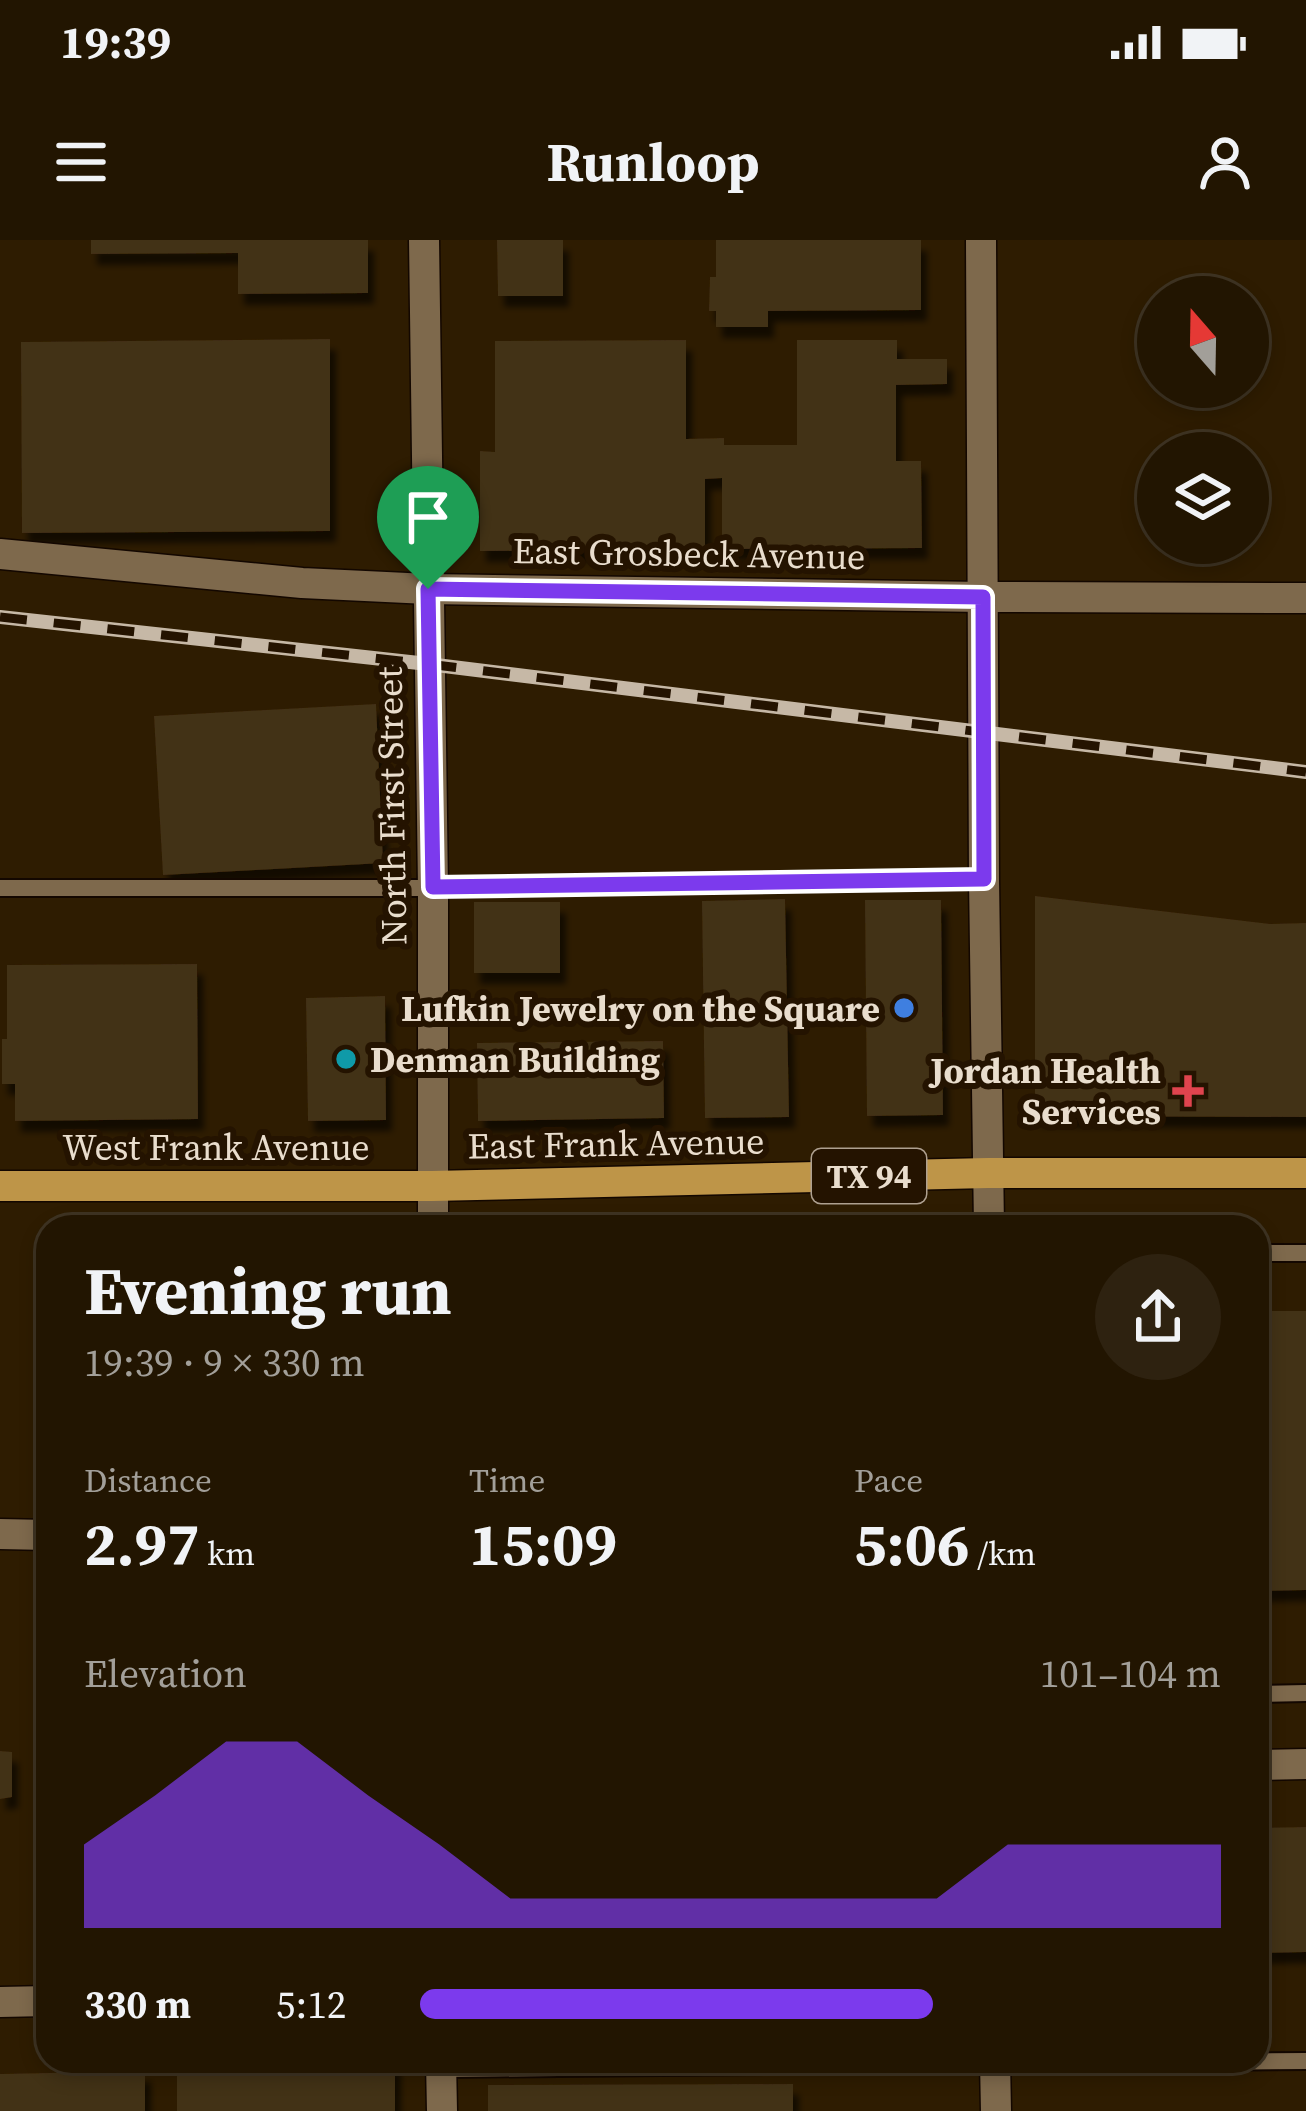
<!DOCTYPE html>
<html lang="en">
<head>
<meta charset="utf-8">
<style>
	:root { --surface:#221501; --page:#2e2210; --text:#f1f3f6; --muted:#a29f99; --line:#3f3423; --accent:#7c3aed }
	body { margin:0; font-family:"Source Serif 4",serif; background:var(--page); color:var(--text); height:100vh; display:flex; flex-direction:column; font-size:45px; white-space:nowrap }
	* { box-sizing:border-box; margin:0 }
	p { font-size:39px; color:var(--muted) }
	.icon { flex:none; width:66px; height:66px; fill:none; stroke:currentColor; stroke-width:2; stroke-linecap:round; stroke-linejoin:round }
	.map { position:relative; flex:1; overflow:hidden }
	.panel { position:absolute; left:36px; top:975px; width:1233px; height:858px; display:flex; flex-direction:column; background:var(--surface); border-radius:36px; box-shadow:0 6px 18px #0003,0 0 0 3px var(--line) }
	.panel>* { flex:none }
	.needle { width:78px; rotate:340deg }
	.fabs { position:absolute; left:1137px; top:36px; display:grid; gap:24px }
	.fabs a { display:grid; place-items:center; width:132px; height:132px; border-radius:50%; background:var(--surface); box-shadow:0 6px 18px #0003,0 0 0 3px var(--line); font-size:60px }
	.pin { position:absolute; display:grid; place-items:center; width:102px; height:102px; color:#fff; margin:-123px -51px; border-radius:50% 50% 50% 0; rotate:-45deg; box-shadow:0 0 12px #0007 }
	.pin .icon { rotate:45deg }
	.round { display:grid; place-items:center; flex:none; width:126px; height:126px; border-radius:63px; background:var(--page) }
	.summary { display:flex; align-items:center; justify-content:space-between; height:204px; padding:0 48px }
	h1 { font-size:66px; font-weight:700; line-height:90px }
	.figures { display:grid; grid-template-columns:repeat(3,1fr); gap:18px; height:204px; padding:12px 48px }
	.figures div { display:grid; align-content:center }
	.figures b { font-size:60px; font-weight:700 }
	.figures small { font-size:33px; font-weight:400 }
	.figures p { font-size:33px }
	.chart { height:336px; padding:24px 48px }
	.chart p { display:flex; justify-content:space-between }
	.chart svg { width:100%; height:216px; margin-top:12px; fill:var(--accent); opacity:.7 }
	ul { padding:0 48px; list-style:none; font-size:39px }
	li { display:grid; grid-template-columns:192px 144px 1fr; align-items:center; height:90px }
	li i { height:30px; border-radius:15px; background:var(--accent) }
	.status { display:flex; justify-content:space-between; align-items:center; height:84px; padding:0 60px; background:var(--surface); direction:ltr }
	.status svg { height:33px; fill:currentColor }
	header { display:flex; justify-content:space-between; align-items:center; height:156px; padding:0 48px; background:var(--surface); font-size:54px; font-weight:700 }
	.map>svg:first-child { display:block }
	.building { fill:#433015; filter:url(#shadow) }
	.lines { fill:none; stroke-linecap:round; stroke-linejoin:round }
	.service-casing { stroke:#130700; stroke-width:20 }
	.minor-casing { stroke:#130700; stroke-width:33 }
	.secondary-casing { stroke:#130700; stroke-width:33 }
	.primary-casing { stroke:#130700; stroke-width:33 }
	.service { stroke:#7e694c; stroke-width:16 }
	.minor { stroke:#7e694c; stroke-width:30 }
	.secondary { stroke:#7e694c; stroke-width:30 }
	.primary { stroke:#be9548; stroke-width:30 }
	.rail-casing { stroke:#c6b8a6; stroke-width:14 }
	.rail { stroke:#241300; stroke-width:9; stroke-dasharray:27; stroke-linecap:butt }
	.route-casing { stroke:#fff; stroke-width:24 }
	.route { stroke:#7c3aed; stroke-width:15 }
	.shop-dot { fill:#3f7fe0; stroke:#241300; stroke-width:4.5 }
	.culture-dot { fill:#0f9aa8; stroke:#241300; stroke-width:4.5 }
	.health-dot { fill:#e0444e; stroke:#241300; stroke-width:4.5 }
	.labels { text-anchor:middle; stroke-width:12; stroke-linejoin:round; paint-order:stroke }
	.shield { fill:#241300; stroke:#aea090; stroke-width:3 }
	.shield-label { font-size:33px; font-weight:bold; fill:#e9ddcd }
	.street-label { font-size:36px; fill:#e9ddcd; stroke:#241300 }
	.poi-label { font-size:36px; font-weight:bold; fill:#e9ddcd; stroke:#241300; text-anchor:end }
</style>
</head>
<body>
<div class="status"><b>19:39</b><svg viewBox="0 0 49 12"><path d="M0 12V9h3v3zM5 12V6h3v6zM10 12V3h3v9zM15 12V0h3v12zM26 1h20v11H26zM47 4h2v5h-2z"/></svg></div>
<header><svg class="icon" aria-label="menu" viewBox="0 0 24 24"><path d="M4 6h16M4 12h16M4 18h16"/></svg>Runloop<svg class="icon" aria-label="person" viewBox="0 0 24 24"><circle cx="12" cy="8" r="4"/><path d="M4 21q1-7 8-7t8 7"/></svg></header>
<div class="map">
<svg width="1306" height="1871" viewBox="0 0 1306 1871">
	<defs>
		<filter id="shadow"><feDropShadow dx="6" dy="11" stdDeviation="3" flood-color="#0009"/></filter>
	</defs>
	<rect width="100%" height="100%" fill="#2e1c01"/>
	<!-- building -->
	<g class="building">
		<polygon points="91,0 368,0 368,53 238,54 238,13 91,14"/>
		<polygon points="497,0 563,0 563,56 498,56"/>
		<polygon points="716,0 921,0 921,70 768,71 768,87 716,87 716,71 709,71 710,37 716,37"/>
		<polygon points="330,99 330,291 22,293 21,102"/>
		<polygon points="686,100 686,199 724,198 724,205 797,205 797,100 897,100 897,119 947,119 947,144 896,145 896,221 921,221 922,308 722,309 722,238 705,239 705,310 480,311 480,211 495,212 495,101"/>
		<polygon points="376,464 383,623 163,635 154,476"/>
		<polygon points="1035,656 1270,684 1306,683 1306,877 1035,876"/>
		<polygon points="785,659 789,877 705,878 702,661"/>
		<polygon points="865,660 941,660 943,875 867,876"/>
		<rect x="474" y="662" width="86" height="71"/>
		<polygon points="197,724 198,879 15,881 15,844 2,844 2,799 7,799 7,725"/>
		<polygon points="385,756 386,880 308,881 306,758"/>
		<polygon points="663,801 664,878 478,881 477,803"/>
		<polygon points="1257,1071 1306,1071 1306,1350 1257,1351"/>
		<polygon points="0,1511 12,1512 12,1557 0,1559"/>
		<polygon points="1306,1587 1306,1712 1257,1713 1257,1588"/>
		<rect x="177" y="1821" width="218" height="50"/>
		<polygon points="145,1831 145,1871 0,1871 0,1834"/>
		<polygon points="793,1844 793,1871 488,1871 488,1845"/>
	</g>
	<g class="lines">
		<defs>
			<g id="service">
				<polyline points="0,648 433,648 984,639"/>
				<polyline points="1257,1013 1306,1013"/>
				<polyline points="1257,1454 1306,1453"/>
				<polyline points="441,1829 1306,1821"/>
			</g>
			<g id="minor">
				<polyline points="981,0 984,639 989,987"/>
				<polyline points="0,314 302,343 428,349 983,357 1306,358"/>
				<polyline points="0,1294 48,1295"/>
				<polyline points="1257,1525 1306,1524"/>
				<polyline points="0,1762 48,1761"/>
				<polyline points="995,1821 996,1871"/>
			</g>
			<g id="secondary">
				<polyline points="424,0 433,648 433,987"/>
				<polyline points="441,1821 442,1871"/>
			</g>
			<polyline id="primary" points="0,946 432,946 988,933 1306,933"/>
		</defs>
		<!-- service casing -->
		<use href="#service" class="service-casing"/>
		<!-- minor casing -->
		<use href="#minor" class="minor-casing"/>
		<!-- secondary casing -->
		<use href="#secondary" class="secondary-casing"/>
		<!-- primary casing -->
		<use href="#primary" class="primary-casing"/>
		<!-- service -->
		<use href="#service" class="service"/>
		<!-- minor -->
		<use href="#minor" class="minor"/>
		<!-- secondary -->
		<use href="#secondary" class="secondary"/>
		<!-- primary -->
		<use href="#primary" class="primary"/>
		<defs>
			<polyline id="rail" points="0,377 428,424 1306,532"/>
		</defs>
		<!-- rail casing -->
		<use href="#rail" class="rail-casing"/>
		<!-- rail -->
		<use href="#rail" class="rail"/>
	</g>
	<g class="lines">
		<defs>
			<polygon id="route" points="428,349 983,357 984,639 433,647"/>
		</defs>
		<!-- route casing -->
		<use href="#route" class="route-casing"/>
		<!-- route -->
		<use href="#route" class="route"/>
	</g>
	<!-- markers -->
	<circle class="shop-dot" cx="904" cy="768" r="12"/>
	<circle class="culture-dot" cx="346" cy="819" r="12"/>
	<path class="health-dot" d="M1182 833h12v12h12v12h-12v12h-12v-12h-12v-12h12z"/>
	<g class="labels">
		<!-- shield labels -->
		<rect class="shield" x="812" y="909" width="114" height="54" rx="9"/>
		<g class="shield-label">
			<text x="869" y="948">TX 94</text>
		</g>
		<!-- street labels -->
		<g class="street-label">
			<text transform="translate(689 313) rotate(1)" y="13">East Grosbeck Avenue</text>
			<text transform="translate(391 566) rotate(-91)" y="13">North First Street</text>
			<text transform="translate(616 903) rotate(-1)" y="13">East Frank Avenue</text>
			<text x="216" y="920">West Frank Avenue</text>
		</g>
		<!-- poi labels -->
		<g class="poi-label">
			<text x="880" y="781">Lufkin Jewelry on the Square</text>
			<text x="370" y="832" text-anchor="start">Denman Building</text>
			<text x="1161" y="843">Jordan Health<tspan x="1161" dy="41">Services</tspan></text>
		</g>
	</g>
</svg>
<div class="fabs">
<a><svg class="needle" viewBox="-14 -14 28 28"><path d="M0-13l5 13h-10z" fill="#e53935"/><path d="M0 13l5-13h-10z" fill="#a29f99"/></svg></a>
<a><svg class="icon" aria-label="layers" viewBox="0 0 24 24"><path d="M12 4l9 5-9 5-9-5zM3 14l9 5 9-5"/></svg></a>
</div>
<div class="pin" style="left:428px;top:349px;background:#1e9e55"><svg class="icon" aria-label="arrive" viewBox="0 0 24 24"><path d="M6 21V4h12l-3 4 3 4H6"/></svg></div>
<section class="panel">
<div class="summary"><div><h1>Evening run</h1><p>19:39 · 9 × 330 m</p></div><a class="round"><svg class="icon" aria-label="share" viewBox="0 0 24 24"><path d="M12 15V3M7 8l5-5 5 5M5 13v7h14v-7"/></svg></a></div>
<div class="figures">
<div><p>Distance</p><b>2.97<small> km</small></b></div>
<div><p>Time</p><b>15:09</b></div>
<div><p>Pace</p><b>5:06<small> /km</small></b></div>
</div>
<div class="chart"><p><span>Elevation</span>101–104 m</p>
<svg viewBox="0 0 160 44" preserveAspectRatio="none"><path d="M0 44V27L10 17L20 6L30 6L40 17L50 27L60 38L70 38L80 38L90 38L100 38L110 38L120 38L130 27L140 27L150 27L160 27V44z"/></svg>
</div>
<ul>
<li><b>330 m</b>5:12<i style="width:64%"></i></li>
</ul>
</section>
</div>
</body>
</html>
